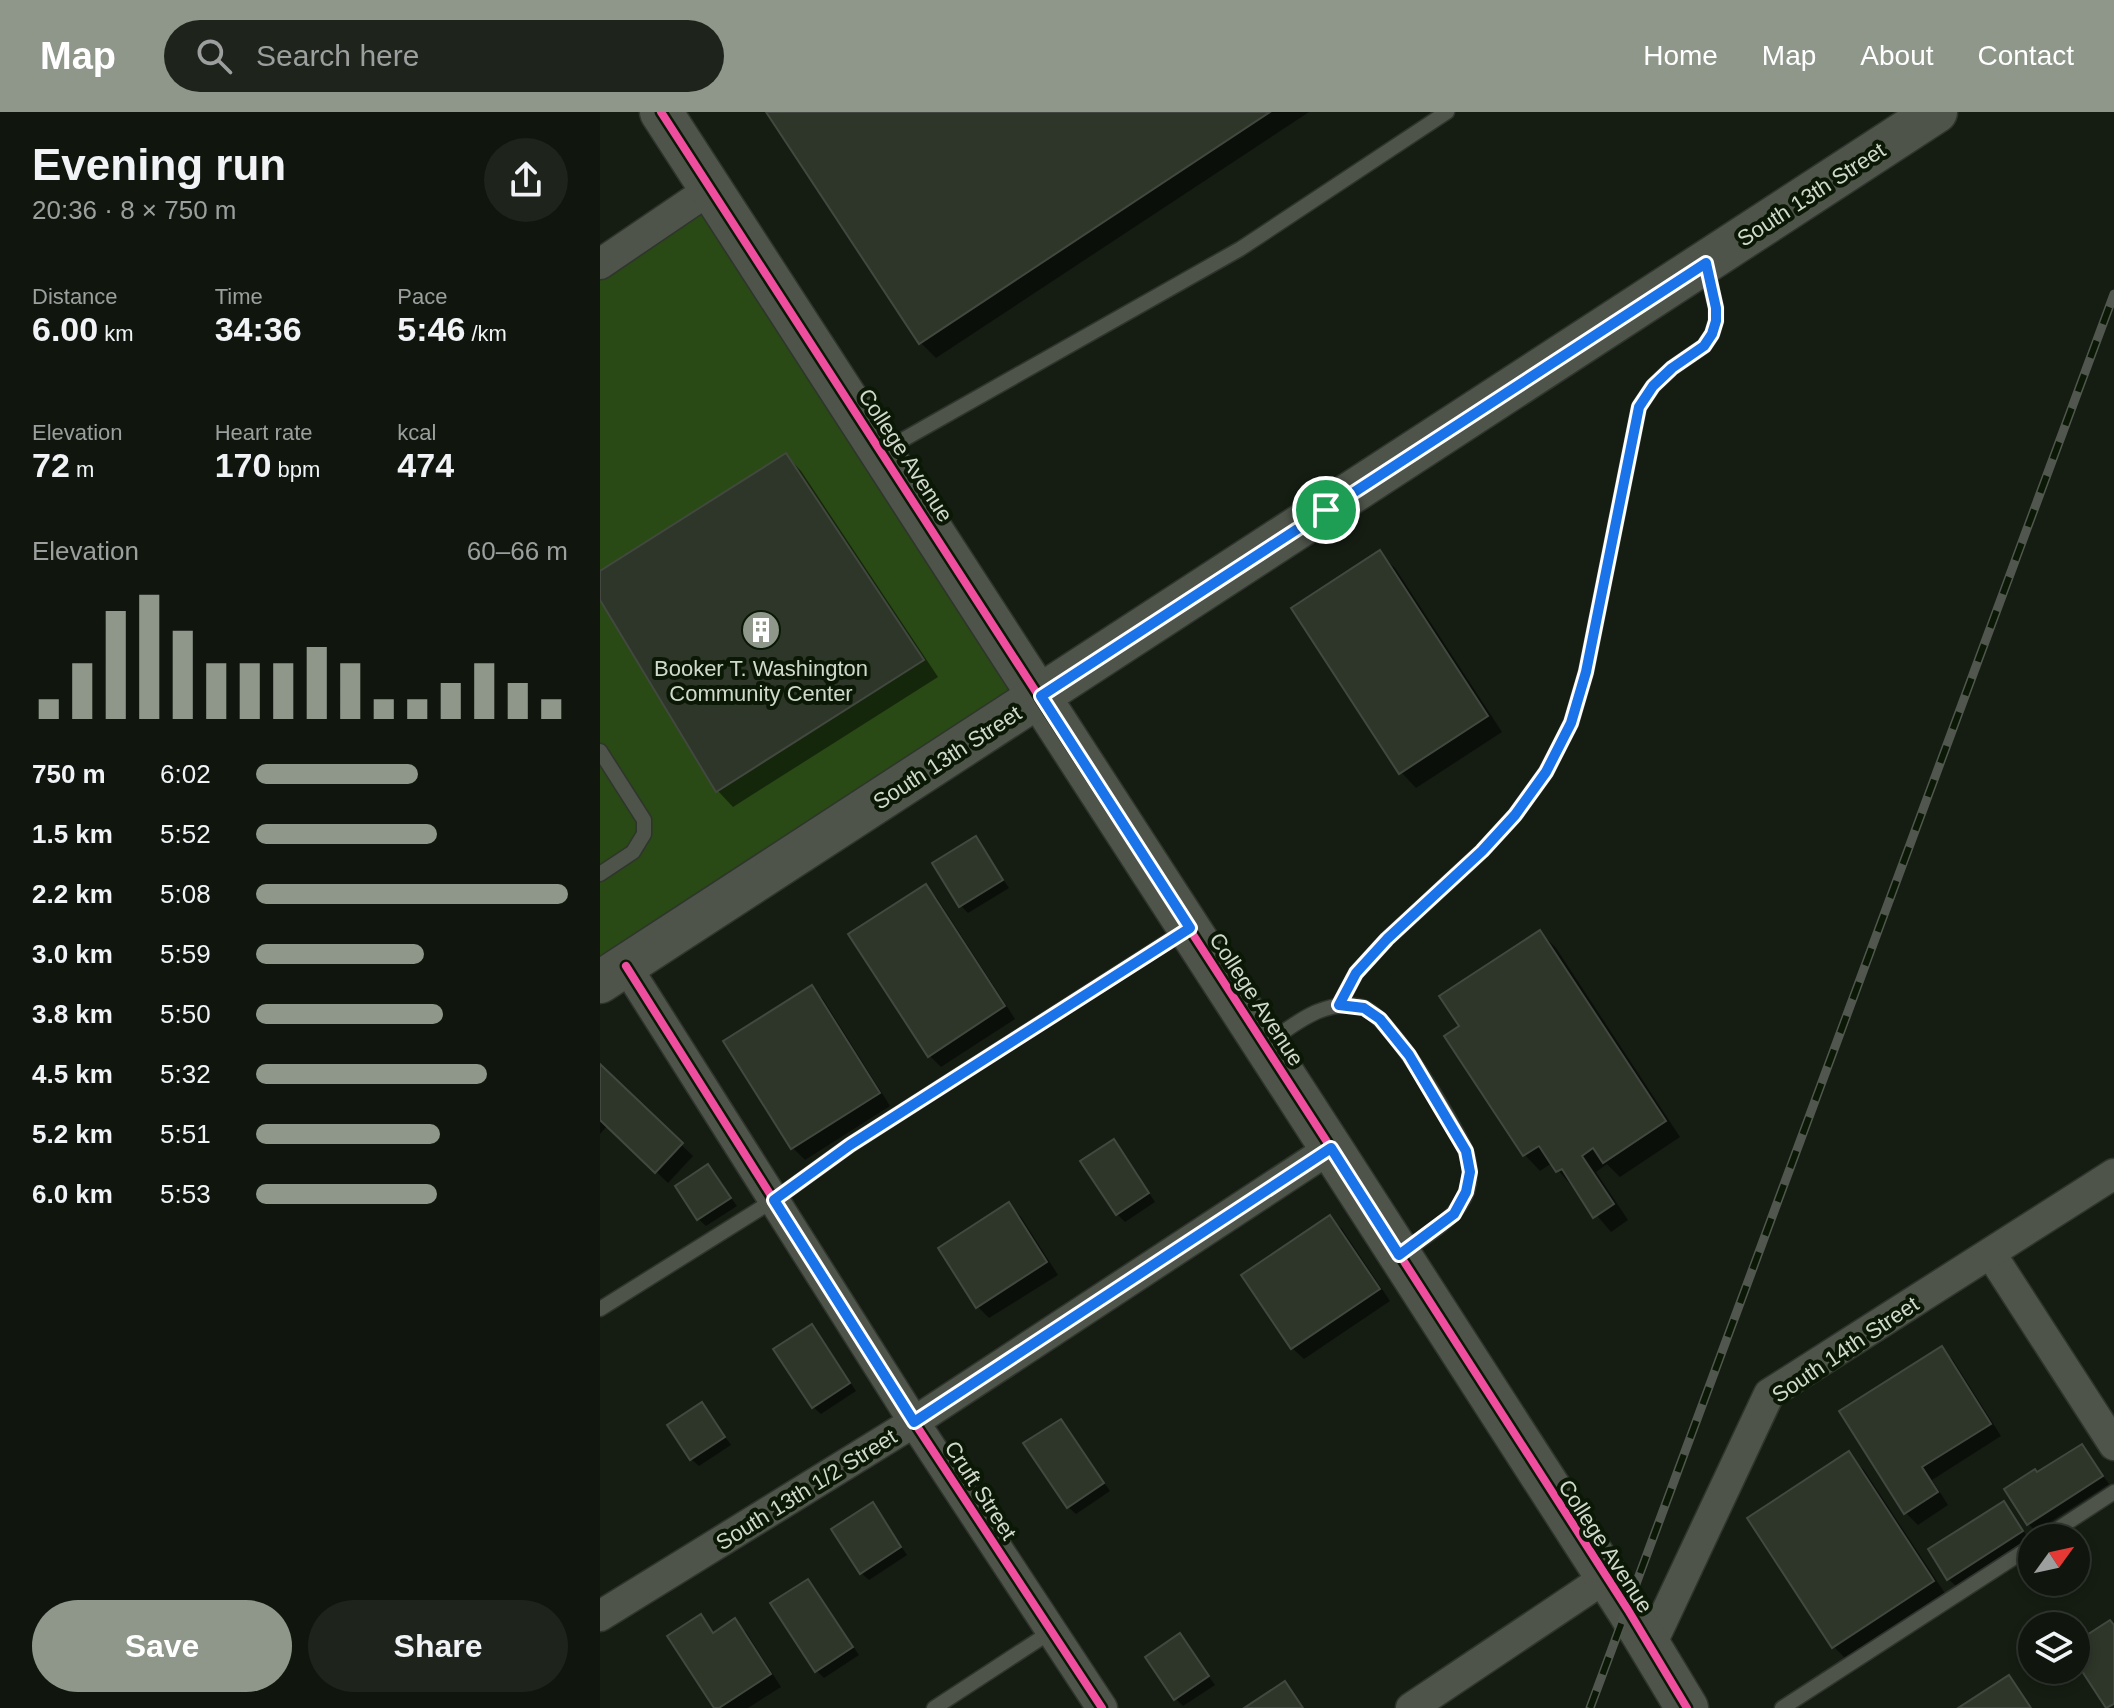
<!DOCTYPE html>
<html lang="en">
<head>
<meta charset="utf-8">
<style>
	:root { --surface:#10160e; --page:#1e231c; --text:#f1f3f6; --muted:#9c9f9e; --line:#30352e; --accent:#8f978b }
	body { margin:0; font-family:Arial,sans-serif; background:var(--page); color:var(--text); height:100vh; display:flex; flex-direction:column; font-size:30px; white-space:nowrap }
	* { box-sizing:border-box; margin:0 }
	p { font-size:26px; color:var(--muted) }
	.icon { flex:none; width:44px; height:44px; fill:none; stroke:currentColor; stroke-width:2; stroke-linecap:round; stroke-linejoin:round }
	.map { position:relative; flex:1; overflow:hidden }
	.panel { display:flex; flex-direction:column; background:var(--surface); width:600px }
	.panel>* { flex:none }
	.needle { width:52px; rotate:57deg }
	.fabs { position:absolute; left:1418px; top:1412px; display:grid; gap:16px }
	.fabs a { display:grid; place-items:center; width:72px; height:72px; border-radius:50%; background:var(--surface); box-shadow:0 4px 12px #0003,0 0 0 2px var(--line); font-size:40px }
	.pin { position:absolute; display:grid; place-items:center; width:68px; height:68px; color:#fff; margin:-34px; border:4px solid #fff; border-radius:50%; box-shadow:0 2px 8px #0007 }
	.round { display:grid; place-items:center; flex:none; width:84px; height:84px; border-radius:42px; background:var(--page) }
	.summary { display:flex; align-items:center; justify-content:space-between; height:136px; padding:0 32px }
	h1 { font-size:44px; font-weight:700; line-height:60px }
	.stats { display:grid; grid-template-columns:repeat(3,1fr); gap:12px; height:136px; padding:8px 32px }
	.stats div { display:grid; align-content:center }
	.stats b { font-size:34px; font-weight:700 }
	.stats small { font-size:22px; font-weight:400 }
	.stats p { font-size:22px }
	.chart { height:224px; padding:16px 32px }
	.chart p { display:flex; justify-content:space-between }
	.chart svg { width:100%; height:144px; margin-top:8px; stroke:var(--accent); stroke-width:6 }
	.primary-button { display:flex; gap:16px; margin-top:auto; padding:16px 32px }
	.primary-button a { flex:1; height:92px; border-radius:48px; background:var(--accent); color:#fff; font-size:32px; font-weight:700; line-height:92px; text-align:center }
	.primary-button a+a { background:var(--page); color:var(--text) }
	ul { padding:0 32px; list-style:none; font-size:26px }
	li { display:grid; grid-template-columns:128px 96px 1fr; align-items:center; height:60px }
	li i { height:20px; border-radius:10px; background:var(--accent) }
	header { display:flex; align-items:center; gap:48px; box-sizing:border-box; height:112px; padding:0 40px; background:var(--accent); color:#fff }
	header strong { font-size:38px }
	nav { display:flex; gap:44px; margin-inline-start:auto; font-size:28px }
	.search { width:560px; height:72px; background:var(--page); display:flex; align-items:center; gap:20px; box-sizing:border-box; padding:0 28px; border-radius:44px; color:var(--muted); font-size:30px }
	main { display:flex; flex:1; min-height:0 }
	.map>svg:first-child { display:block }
	.green { fill:#294915 }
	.shadow { fill:#0007 }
	.building { fill:#2d3628; stroke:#42483f; stroke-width:2 }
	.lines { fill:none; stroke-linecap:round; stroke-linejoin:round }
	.lane-casing { stroke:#2f352d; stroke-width:17 }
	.street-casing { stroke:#2f352d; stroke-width:33 }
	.secondary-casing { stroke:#2f352d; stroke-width:45 }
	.lane { stroke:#4e544a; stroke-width:14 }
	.street { stroke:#4e544a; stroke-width:30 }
	.secondary { stroke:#4e544a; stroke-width:42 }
	.rail-casing { stroke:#51574f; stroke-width:9 }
	.rail { stroke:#0b1805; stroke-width:6; stroke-dasharray:18; stroke-linecap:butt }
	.cycleway-casing { stroke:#0b1805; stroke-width:13 }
	.cycleway { stroke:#ef4d9e; stroke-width:8 }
	.route-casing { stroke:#fff; stroke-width:16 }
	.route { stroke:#1a73e8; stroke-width:10 }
	.labels { text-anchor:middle; stroke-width:8; stroke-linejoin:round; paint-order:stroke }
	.street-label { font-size:22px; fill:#d0d9cc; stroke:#0b1805 }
	.poi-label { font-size:22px; fill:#d0d9cc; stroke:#0b1805 }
</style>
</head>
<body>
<header>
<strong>Map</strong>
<div class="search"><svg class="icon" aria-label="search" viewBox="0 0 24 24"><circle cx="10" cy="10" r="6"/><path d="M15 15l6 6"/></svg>Search here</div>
<nav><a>Home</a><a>Map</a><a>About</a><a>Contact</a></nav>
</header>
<main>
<section class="panel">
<div class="summary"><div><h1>Evening run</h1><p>20:36 · 8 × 750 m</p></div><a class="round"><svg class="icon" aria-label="share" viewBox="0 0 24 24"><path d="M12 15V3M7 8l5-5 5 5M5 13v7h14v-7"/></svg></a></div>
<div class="stats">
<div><p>Distance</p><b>6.00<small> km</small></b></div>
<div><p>Time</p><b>34:36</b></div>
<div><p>Pace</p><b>5:46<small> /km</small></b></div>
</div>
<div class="stats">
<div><p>Elevation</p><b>72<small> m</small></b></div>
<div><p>Heart rate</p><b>170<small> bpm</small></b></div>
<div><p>kcal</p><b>474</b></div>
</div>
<div class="chart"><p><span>Elevation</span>60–66 m</p>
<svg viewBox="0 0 160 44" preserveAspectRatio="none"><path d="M5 44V38M15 44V27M25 44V11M35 44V6M45 44V17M55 44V27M65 44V27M75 44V27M85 44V22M95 44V27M105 44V38M115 44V38M125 44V33M135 44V27M145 44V33M155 44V38"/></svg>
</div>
<ul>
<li><b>750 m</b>6:02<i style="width:52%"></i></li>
<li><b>1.5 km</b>5:52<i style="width:58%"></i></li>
<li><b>2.2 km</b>5:08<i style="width:100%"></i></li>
<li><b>3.0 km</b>5:59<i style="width:54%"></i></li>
<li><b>3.8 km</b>5:50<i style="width:60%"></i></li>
<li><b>4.5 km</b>5:32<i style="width:74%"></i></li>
<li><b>5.2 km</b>5:51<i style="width:59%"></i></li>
<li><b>6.0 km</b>5:53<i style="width:58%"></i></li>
</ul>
<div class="primary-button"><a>Save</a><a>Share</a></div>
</section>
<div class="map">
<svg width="1514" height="1596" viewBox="0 0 1514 1596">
	<rect width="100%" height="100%" fill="#151d12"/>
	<!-- green -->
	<polygon class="green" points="112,76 441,584 0,869 0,152"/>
	<!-- shadow -->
	<g class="shadow">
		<polygon points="168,0 709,0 336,246 320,230"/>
		<polygon points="186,343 201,359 338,565 133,695 118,679 0,484 0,461"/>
		<polygon points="779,441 795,456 902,620 816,676 801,660"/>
		<polygon points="375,727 409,776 368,801 360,793"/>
		<polygon points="325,774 337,786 415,907 341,955 329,943"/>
		<polygon points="940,820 956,836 1080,1025 1020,1065 1007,1052 996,1060 1028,1108 1011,1120 952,1051 940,1059 925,1043 847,924 862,914"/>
		<polygon points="211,876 223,887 290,994 205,1048 193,1036 126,930"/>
		<polygon points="0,955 93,1044 68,1071 8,1013 0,1022"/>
		<polygon points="514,1029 555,1090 525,1110 517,1102"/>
		<polygon points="108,1055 137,1094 106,1114 98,1107"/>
		<polygon points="409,1093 421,1105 458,1163 389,1206 377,1194"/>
		<polygon points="730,1106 742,1117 790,1189 704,1247 692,1236"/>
		<polygon points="212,1214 256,1279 221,1302 213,1295"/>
		<polygon points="1341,1236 1353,1248 1401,1324 1332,1368 1348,1393 1318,1413 1306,1401 1242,1300"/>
		<polygon points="102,1293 131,1333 99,1354 91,1347"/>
		<polygon points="460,1309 510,1379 476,1402 468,1395"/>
		<polygon points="1482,1334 1509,1372 1436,1419 1428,1412"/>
		<polygon points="1248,1342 1264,1358 1348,1486 1249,1550 1234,1535"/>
		<polygon points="1404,1391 1429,1427 1356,1474 1348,1467"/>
		<polygon points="273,1393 307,1443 269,1468 261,1461"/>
		<polygon points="208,1469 259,1543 224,1566 216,1558"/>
		<polygon points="101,1505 115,1521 134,1509 146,1520 181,1575 148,1596 116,1596"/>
		<polygon points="580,1524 615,1573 583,1594 575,1586"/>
	</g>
	<!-- building -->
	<g class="building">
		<polygon points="166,0 670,0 319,232"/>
		<polygon points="186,341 324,548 116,680 0,488 0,459"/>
		<polygon points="780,438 888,604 799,662 691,496"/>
		<polygon points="376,724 403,768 359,795 332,751"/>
		<polygon points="326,772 405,894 328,945 248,822"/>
		<polygon points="940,818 1066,1009 1003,1051 993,1036 982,1044 1014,1092 993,1106 962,1057 956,1060 939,1034 923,1044 844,924 859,914 839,884"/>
		<polygon points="212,873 280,981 191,1037 123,929"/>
		<polygon points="0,952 83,1031 55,1061 0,1008"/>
		<polygon points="514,1027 549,1081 516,1103 480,1049"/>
		<polygon points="108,1052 131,1086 97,1108 75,1074"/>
		<polygon points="409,1090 447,1150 376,1196 338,1136"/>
		<polygon points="730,1103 780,1177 691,1237 641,1163"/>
		<polygon points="212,1212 250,1271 212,1296 173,1237"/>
		<polygon points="1342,1234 1391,1312 1322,1355 1338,1380 1304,1402 1239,1299"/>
		<polygon points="102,1290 125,1325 90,1348 67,1313"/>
		<polygon points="461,1307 504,1371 467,1396 423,1331"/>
		<polygon points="1482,1332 1503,1364 1427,1413 1404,1377 1435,1357 1437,1360"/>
		<polygon points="1249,1339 1334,1469 1232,1536 1147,1406"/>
		<polygon points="1404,1389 1423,1419 1347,1468 1328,1437"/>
		<polygon points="273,1390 301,1435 260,1462 231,1417"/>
		<polygon points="208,1467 253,1535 215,1560 170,1491"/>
		<polygon points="101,1502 113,1521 135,1506 171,1562 119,1596 114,1596 67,1524"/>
		<polygon points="1510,1508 1514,1513 1514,1592 1506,1596 1476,1550 1476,1530"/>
		<polygon points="580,1521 609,1564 574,1588 545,1545"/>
		<polygon points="1409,1563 1431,1596 1358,1596"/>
		<polygon points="685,1569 703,1596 644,1596"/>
	</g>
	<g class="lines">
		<defs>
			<g id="lane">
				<polyline points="283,339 640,137 847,0"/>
				<polyline points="0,639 44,708 44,722 33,740 0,762"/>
				<polyline points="739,893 756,861 787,827 882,739 915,703 946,660 971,611 986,560 1039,295 1053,274 1072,256 1104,234 1112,222 1116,209 1116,196 1106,153"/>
				<path d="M669,930C696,911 726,886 762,895C790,903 852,1009 865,1037C870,1050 871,1066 867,1079C857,1108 825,1124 802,1141"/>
				<polyline points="0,1197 174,1088 250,1033 586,818"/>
				<polyline points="1444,1426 1514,1380"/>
				<polyline points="334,1596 452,1519"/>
				<polyline points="1182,1596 1432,1434"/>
			</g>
			<g id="street">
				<polyline points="0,152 112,76"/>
				<polyline points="26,854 314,1310 502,1596"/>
				<polyline points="1391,1142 1514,1333"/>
				<polyline points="0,1504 314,1310 731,1036"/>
				<polyline points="1049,1537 1169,1282 1514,1062"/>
				<polyline points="811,1596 1005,1466"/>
			</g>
			<g id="secondary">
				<polyline points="61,0 731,1036 1028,1498 1087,1596"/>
				<polyline points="0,870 1336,0"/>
			</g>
		</defs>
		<!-- lane casing -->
		<use href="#lane" class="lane-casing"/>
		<!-- street casing -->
		<use href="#street" class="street-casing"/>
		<!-- secondary casing -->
		<use href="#secondary" class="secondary-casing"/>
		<!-- lane -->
		<use href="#lane" class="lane"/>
		<!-- street -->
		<use href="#street" class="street"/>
		<!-- secondary -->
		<use href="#secondary" class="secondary"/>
		<defs>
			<polyline id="rail" points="990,1596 1514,182"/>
		</defs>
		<!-- rail casing -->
		<use href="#rail" class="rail-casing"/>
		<!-- rail -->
		<use href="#rail" class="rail"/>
		<defs>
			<g id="cycleway">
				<polyline points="61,0 731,1036 1028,1498 1087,1596"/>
				<polyline points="26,854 314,1310 502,1596"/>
			</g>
		</defs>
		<!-- cycleway casing -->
		<use href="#cycleway" class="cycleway-casing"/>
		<!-- cycleway -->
		<use href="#cycleway" class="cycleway"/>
	</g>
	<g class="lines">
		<defs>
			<polygon id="route" points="1106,151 1116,196 1116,209 1112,222 1104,234 1072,256 1053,274 1039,295 986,560 971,611 946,660 915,703 882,739 787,827 756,861 739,893 764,896 780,907 809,943 866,1039 870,1060 866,1080 854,1102 799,1143 731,1036 314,1310 174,1088 250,1033 590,816 441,584"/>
		</defs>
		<!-- route casing -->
		<use href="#route" class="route-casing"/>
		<!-- route -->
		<use href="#route" class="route"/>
	</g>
	<!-- icons -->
	<defs>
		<symbol id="building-disc" viewBox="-11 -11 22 22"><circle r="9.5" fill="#8f978b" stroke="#0b1805"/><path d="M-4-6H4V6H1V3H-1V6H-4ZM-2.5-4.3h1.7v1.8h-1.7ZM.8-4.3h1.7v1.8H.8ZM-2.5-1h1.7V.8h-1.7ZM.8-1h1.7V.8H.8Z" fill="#fff"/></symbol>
	</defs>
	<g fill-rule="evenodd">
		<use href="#building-disc" x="139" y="496" width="44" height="44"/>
	</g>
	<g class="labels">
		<!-- street labels -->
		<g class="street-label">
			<text transform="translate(1211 82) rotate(-33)" y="8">South 13th Street</text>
			<text transform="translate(306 343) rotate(57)" y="8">College Avenue</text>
			<text transform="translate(347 645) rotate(-33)" y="8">South 13th Street</text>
			<text transform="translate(657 887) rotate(57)" y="8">College Avenue</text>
			<text transform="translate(1245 1237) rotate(-34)" y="8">South 14th Street</text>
			<text transform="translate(206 1377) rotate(-32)" y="8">South 13th 1/2 Street</text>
			<text transform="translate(381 1378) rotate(57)" y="8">Cruft Street</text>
			<text transform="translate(1006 1434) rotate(57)" y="8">College Avenue</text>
		</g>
		<!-- poi labels -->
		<g class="poi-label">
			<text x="161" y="564">Booker T. Washington<tspan x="161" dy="25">Community Center</tspan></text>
		</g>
	</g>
</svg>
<div class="fabs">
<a><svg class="needle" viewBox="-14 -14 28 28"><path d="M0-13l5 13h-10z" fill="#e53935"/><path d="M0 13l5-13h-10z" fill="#9c9f9e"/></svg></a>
<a><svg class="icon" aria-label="layers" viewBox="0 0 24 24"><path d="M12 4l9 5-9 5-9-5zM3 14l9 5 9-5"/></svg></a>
</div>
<div class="pin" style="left:726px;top:398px;background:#1e9e55"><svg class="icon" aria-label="arrive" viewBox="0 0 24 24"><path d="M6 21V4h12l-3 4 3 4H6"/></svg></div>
</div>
</main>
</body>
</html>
